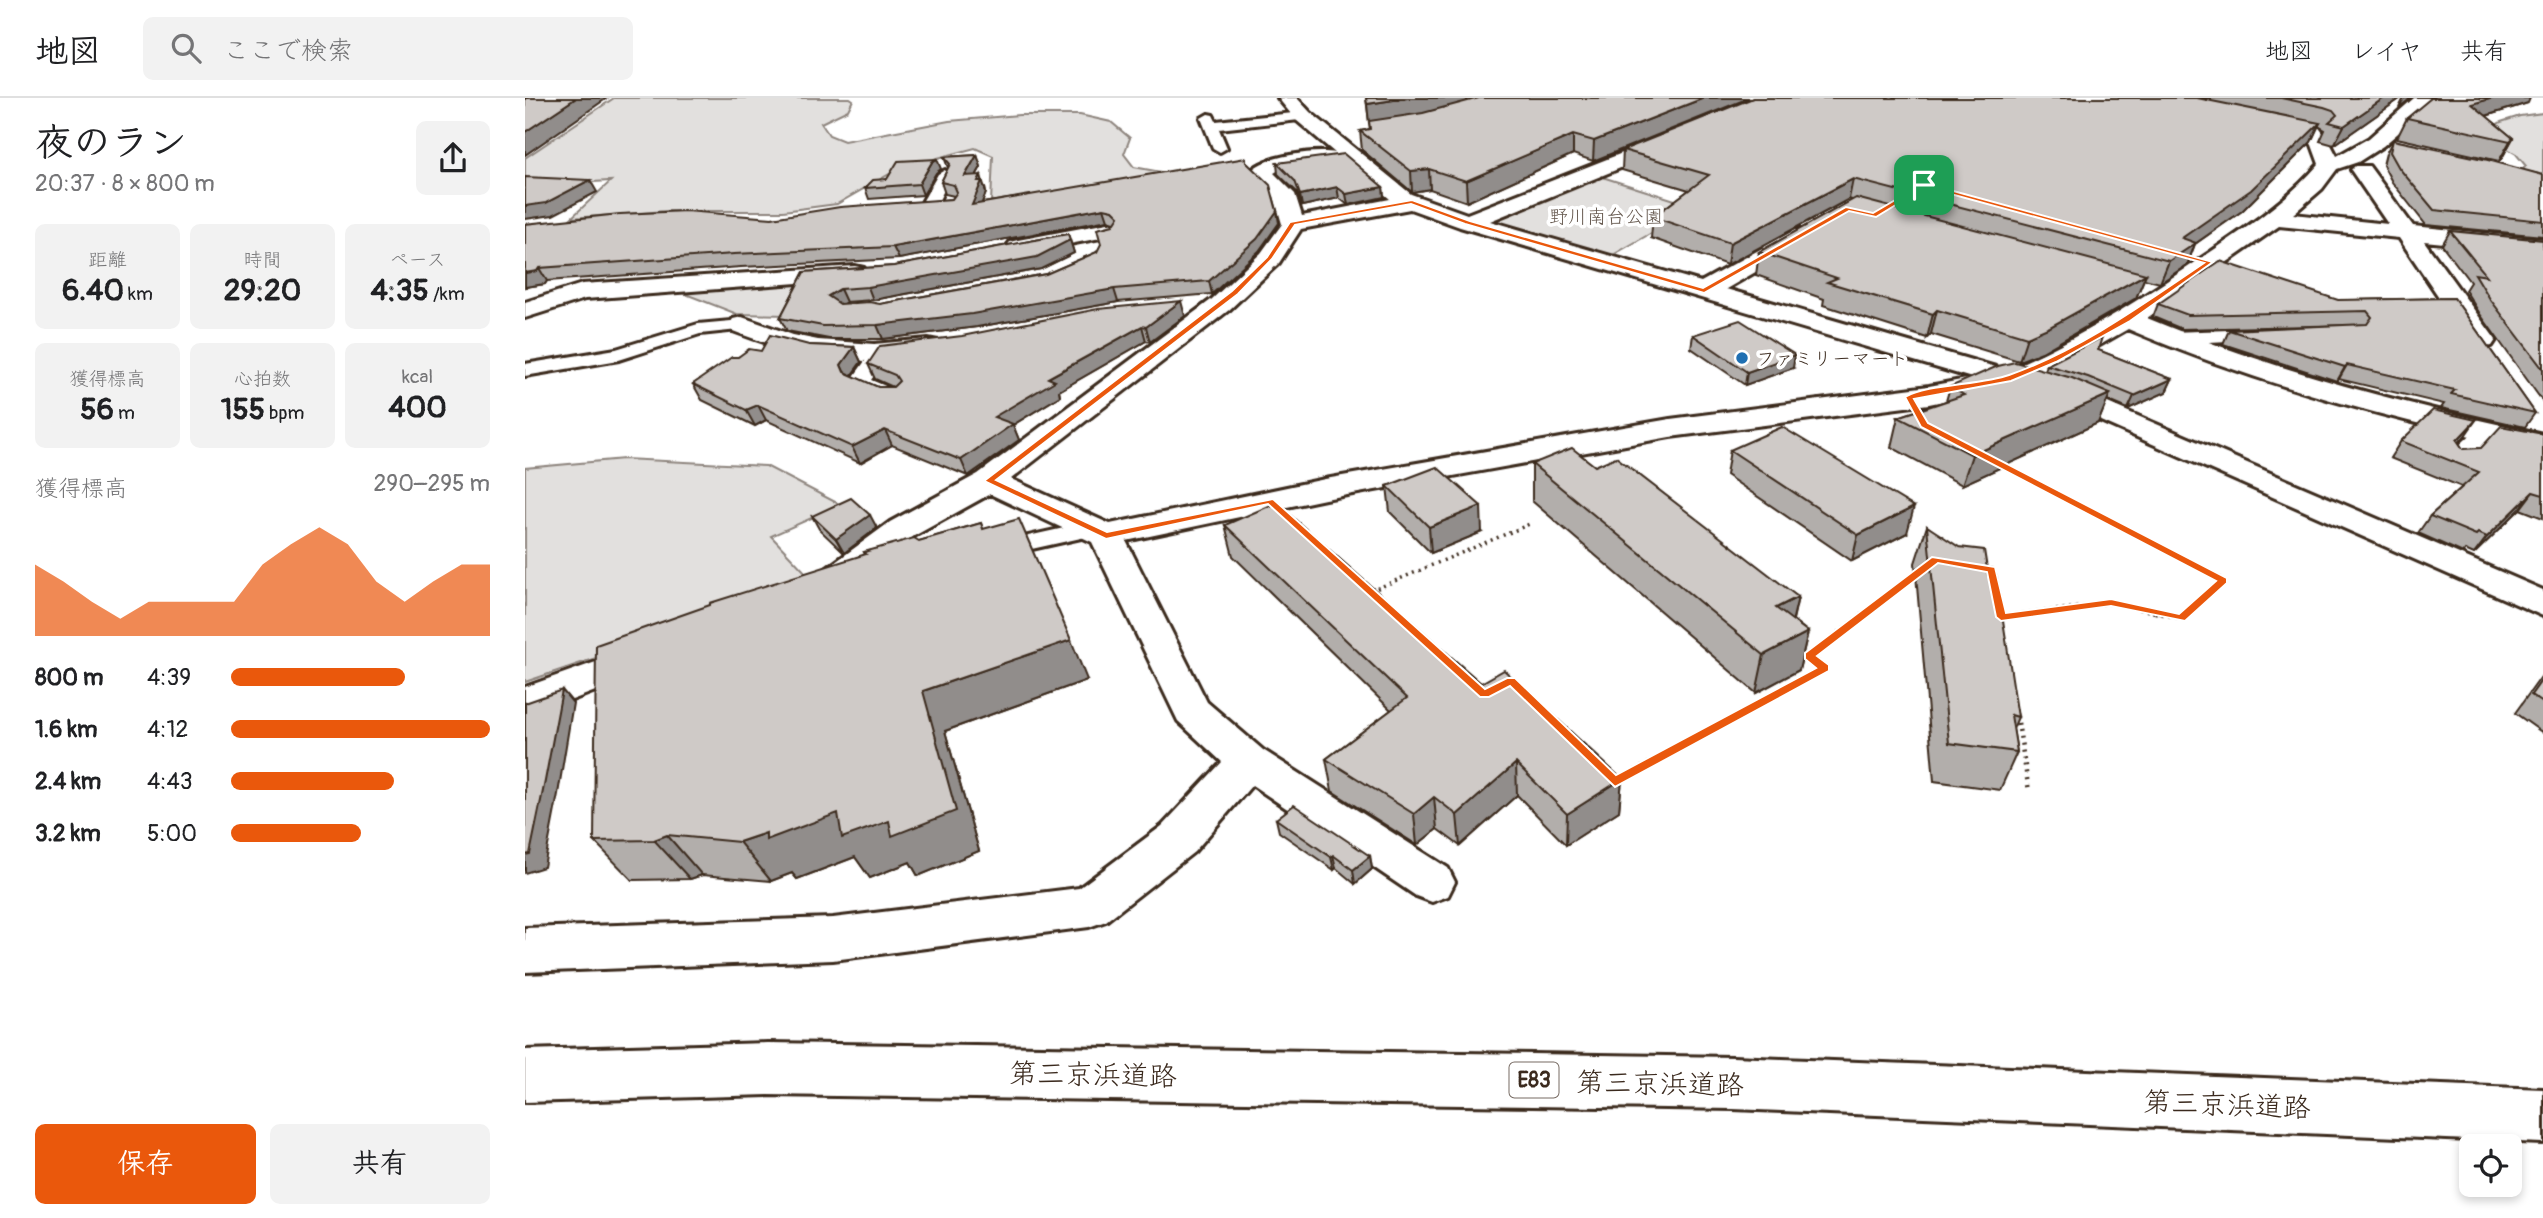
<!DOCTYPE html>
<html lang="ja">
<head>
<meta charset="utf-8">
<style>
	:root { --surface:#fff; --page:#f2f2f2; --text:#202124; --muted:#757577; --line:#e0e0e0; --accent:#ea580c }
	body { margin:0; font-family:Pangolin,"Klee One",sans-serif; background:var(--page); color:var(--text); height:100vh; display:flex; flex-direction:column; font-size:26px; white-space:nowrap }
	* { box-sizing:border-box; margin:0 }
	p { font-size:23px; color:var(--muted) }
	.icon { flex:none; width:38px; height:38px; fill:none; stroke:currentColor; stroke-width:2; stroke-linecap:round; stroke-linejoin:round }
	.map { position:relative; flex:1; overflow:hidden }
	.sheet { display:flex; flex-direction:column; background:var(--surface); width:525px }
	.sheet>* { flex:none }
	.controls { position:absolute; left:1934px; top:1036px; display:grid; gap:14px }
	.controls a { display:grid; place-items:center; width:63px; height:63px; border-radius:10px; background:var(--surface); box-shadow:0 4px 10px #0003; font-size:35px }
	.pin { position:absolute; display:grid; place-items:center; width:60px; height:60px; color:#fff; margin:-30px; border-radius:14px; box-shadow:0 4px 10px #0006 }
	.round { display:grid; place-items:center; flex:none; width:74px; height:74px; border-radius:10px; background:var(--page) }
	.summary { display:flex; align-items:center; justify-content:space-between; height:119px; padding:0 35px }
	h1 { font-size:38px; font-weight:800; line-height:52px }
	.figures { display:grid; grid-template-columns:repeat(3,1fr); gap:10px; height:119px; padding:7px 35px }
	.figures div { display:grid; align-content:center; border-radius:10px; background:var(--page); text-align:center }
	.figures b { font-size:30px; font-weight:800 }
	.figures small { font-size:19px; font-weight:400 }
	.figures p { font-size:19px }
	.chart { height:196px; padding:14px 35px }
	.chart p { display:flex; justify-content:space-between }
	.chart svg { width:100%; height:126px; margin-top:7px; fill:var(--accent); opacity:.7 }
	.action { display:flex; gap:14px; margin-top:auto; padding:14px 35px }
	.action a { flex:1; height:80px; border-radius:10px; background:var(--accent); color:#fff; font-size:28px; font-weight:800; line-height:80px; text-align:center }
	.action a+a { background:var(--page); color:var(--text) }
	ul { padding:0 35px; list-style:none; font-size:23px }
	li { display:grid; grid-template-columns:112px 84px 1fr; align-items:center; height:52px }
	li i { height:18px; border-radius:9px; background:var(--accent) }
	header { display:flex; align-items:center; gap:42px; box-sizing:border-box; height:98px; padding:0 35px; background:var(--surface); border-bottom:2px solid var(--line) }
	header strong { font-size:33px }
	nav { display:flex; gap:38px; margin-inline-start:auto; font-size:24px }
	.search { width:490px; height:63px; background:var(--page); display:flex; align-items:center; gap:18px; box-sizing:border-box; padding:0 24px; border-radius:10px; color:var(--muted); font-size:26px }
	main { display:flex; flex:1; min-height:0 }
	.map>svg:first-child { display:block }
	.green { fill:#e2e0de; stroke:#8e857e; stroke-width:2 }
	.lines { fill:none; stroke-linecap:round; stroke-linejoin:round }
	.lane-casing { stroke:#3b2a1e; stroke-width:6 }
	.street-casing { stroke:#3b2a1e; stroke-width:6 }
	.highway-casing { stroke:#3b2a1e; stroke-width:6 }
	.path-far1 { stroke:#3b2a1e; stroke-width:3.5; stroke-dasharray:2 4.5; stroke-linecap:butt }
	.path { stroke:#3b2a1e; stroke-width:4.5; stroke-dasharray:2 5; stroke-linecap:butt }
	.lane { fill:#fff; fill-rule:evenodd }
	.street { fill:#fff; fill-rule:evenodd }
	.highway { fill:#fff; fill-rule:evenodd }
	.wall { fill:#b2aeab; stroke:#3b2a1e; stroke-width:2 }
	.shaded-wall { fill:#918d8b; stroke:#3b2a1e; stroke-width:2 }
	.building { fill:#cfcac7; stroke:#3b2a1e; stroke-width:2 }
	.route { fill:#ea580c; stroke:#fff; stroke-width:2; fill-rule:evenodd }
	.poi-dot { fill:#1f6fb2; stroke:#fff; stroke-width:2.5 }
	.labels { text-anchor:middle; stroke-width:7; stroke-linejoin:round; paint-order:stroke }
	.far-park-label { font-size:19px; fill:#65584e; stroke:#fff }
	.far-poi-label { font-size:19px; fill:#3b2a1e; stroke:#fff; text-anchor:start }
	.shield { fill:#fff; stroke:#766a62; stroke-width:2 }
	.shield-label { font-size:21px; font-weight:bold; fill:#3b2a1e }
	.near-street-label { font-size:28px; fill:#3b2a1e; stroke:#fff }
</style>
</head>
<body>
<header>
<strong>地図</strong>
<div class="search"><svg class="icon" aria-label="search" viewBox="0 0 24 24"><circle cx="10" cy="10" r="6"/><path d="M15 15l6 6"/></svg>ここで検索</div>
<nav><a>地図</a><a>レイヤ</a><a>共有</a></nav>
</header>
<main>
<section class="sheet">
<div class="summary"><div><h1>夜のラン</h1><p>20:37 · 8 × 800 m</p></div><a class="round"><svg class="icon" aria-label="share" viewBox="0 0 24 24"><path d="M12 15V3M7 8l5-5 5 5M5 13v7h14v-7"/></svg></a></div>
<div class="figures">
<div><p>距離</p><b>6.40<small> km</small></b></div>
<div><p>時間</p><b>29:20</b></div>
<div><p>ペース</p><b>4:35<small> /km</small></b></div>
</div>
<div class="figures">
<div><p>獲得標高</p><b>56<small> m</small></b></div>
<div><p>心拍数</p><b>155<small> bpm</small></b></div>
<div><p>kcal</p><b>400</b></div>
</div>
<div class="chart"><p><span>獲得標高</span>290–295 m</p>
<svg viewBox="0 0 160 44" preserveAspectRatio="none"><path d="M0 44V19L10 25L20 32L30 38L40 32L50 32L60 32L70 32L80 19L90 12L100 6L110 12L120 25L130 32L140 25L150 19L160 19V44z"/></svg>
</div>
<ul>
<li><b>800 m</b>4:39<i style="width:67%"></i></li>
<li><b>1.6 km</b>4:12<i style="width:100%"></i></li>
<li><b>2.4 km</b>4:43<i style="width:63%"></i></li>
<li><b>3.2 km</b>5:00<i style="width:50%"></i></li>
</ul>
<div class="action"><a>保存</a><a>共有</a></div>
</section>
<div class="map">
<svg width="2018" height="1120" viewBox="0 0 2018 1120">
	<rect width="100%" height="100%" fill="#fff"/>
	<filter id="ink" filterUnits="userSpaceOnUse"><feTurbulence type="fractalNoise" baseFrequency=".0143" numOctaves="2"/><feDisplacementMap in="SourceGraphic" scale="14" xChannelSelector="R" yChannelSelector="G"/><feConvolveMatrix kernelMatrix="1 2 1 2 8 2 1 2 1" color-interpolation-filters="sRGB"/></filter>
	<g filter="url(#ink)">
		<!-- green -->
		<g class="green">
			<polygon points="89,0 325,0 328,2 323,12 296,25 304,37 319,43 424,23 494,17 555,17 586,24 605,40 599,56 609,69 679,82 625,193 538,214 615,164 644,123 466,105 468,58 450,50 409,61 403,66 375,70 312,106 258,113 141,113 46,120 86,83 32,86 0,82 0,60"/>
			<polygon points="2018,15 2018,81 1995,74 2001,68 1991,56 1957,36 1976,24 1995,18"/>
			<polygon points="1071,77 1172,109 1086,158 971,124 969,119"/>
			<polygon points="278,186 263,217 212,216 158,195"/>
			<polygon points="99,361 241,368 316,407 246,438 283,477 210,513 0,584 0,370"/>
		</g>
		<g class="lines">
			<defs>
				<g id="lane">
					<polygon points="778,14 785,18 783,21 694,31 702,50 695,54 688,50 676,20 683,16 688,17 691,23"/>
					<polygon points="420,72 427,76 412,106 404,111 399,109 396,106 413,76"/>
					<polygon points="217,222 223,223 226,227 223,231 175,236 94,262 0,278 0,266 91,251 173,226"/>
					<polygon points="1735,231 1741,233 1744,237 1741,241 1646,246 1637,240 1646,234"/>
					<polygon points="357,247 366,253 346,282 370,292 373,296 370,300 356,300 328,288 325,284 350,249"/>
					<polygon points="1961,327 1968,329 1971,333 1968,337 1942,365 1926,365 1923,360 1926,355 1954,329"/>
					<polygon points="566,424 574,426 578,431 574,436 471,459 463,457 459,452 463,447"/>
				</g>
				<g id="street">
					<path d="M753,0H772L785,14L886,96L942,116L1138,39H1152L1155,43L1152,47L965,123L1176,184L1270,132H1286L1290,137L1286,142L1201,191L1481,272C1553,242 1617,200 1681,157C1721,130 1762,103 1794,66L1787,47L1753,0H1772L1804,43L1812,58L1844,40L1889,0H1907L1901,11L1858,48L1833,64L1812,71L1797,91L1768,116L1863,126L1826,72L1830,68H1844L1888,128L2018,141V155L1899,143L1971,242L1967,248L1957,250L1947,248L1874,140L1754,128L1622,220C1750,273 1882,307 2018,336V354C1876,324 1737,288 1603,231L1538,268L1510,280L1557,294L2018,492V518L1537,306L1481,290L1404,306L1145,339L800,401L601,443L682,604L738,652L923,770L930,784L923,798L907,804L891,798L727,687L669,754L581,823L564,829L308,862L0,874V830L308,820L554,790L637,728L697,664L653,623L567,444L465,396L389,438L324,489L311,492L298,489L293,481L298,473L365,424L453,376L686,202L736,155L757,126L749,98L725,74C737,58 791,51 810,55L771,22ZM814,58L865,101L777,118L770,96L749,75L754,72L812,64ZM885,111L935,129L1447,280L1404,288L1145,321L800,381L585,426L486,381L704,212L754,165L776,131Z"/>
					<polygon points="583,125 591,127 595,132 591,137 493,156 485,154 481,149 485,144 493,142"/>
					<polygon points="330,168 339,170 342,175 339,180 60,201 0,220 0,204 57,186"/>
					<path d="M217,219L268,237L293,242L349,246L403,241L413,243L417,249L413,255C340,273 276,259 208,233L204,227L208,221Z"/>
					<polygon points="119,547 133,551 138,560 133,569 0,620 0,589"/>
				</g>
				<polygon id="highway" points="243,945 1208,959 2018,991 2018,1045 1208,1011 243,997 0,1004 0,952"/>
			</defs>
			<!-- lane casing -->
			<use href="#lane" class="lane-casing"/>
			<!-- street casing -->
			<use href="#street" class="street-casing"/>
			<!-- highway casing -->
			<use href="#highway" class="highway-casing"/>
			<!-- path-far1 -->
			<g class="path-far1">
				<polyline points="1475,366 1699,482 1660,516"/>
				<polyline points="1459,470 1467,471 1469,482"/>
				<polyline points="846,493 1007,425"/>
				<polyline points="1339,516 1395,473"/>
				<polyline points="1499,516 1586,505 1638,516"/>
			</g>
			<!-- path -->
			<g class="path">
				<polyline points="1630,514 1656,520 1662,514"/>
				<polyline points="1476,519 1513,514"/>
				<polyline points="1492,618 1504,693"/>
				<polyline points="1092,683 1300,570 1284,558 1341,514"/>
			</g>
			<!-- lane -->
			<use href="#lane" class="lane"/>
			<!-- street -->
			<use href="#street" class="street"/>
			<!-- highway -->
			<use href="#highway" class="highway"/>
		</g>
		<!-- wall -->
		<g class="wall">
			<polygon points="841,0 942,0 942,3 954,0 1224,0 1068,63 1048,56 942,104 905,91 887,94 837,52 835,33 845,31"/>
			<polygon points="1228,0 1876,0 1809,47 1795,43 1800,32 1793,28 1786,44 1717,113 1670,146 1662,167 1635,185 1619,181 1611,200 1517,254 1494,263 1406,236 1402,240 1298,207 1299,201 1231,177 1234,154 1327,102 1324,101 1202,167 1126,140 1128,119 1164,92 1097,72 1098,52"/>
			<polygon points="2003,5 1961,18 1988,40 1977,60 1974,63 1872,40 1882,20"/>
			<polygon points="1868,42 2018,77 2018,138 1901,127 1867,84 1858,67 1861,55"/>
			<polygon points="452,57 456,69 451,78 460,89 461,95 457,105 722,65 752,113 754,125 734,153 687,196 593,204 452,229 358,241 304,241 262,233 255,220 279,174 369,168 543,136 549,155 516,171 348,202 321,204 318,206 355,206 521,176 572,154 590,124 583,122 374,161 216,169 22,183 20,186 0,189 0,126 247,120 427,101 429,98 420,96 416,84 423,70 419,59"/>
			<polygon points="752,65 858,89 859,99 823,107 814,100 777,108 772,94 753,76"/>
			<polygon points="416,71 411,75 398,97 344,101 340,90 362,81"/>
			<polygon points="1925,133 2018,142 2018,304 1955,216 1940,192 1945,184 1917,147"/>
			<polygon points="1929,200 2010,315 2000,329 1916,310 1919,306 1814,281 1812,283 1698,246 1704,232 1830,227 1657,231 1628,219 1633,206"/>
			<polygon points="660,218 625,244 621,243 534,293 535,298 488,327 494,342 443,378 367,347 335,365 241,322 230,328 177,302 168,286 213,259 236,253 284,247 329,249 336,264 326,278 353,289 368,289 350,281 343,266"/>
			<polygon points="1168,237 1268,270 1220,287 1166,250"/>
			<polygon points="1573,252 1647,281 1641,294 1603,311 1582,302 1573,325 1437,387 1366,349 1373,319 1421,303 1425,289 1520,272 1522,267"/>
			<polygon points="2018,336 2018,420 1995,411 1949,456 1940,452 1938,455 1893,435 1905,418 1937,389 1865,360 1876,343 1939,339 1934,345 1938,351 1956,350"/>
			<polygon points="1205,352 1382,435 1327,463 1201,377"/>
			<polygon points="1007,366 1070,368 1273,499 1268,522 1283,534 1274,572 1231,595 1007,403"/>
			<polygon points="862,388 957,434 906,455 865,414"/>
			<polygon points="287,418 352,430 319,455 294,431"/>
			<polygon points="456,425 458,431 562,582 420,633 454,753 393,778 385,764 345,780 330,759 272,781 267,775 246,783 177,777 165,781 107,782 69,743 340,457 339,454 394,443"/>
			<polygon points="700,427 956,585 1097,681 1094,713 1041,747 992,697 935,748 912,731 892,747 807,693 801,661 866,612 708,458"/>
			<polygon points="1402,428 1463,477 1493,619 1488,631 1492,654 1475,692 1409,683 1390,465"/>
			<polygon points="2018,576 2018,635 1990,615"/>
			<polygon points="751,721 845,758 847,771 830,786 811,770 809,772 754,734"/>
		</g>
		<!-- shaded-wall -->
		<g class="shaded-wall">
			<polygon points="51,0 82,0 0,57 0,34"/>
			<polygon points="882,0 942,0 942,5 897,16 844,25 842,6"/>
			<polygon points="1179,0 1224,0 1068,63 1069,43"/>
			<polygon points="1859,0 1876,0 1809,47 1819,28"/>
			<polygon points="1879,0 1886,0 1874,10"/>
			<polygon points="1968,0 2005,0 2003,5 1937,25 1947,6"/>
			<polygon points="1795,25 1786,44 1717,113 1670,146 1662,167 1635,185 1644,163 1657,140"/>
			<polygon points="1048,37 1048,56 942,104 941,83"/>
			<polygon points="1988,40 1977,60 1974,63 1985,43"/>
			<polygon points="452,57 456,69 444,90 440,78"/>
			<polygon points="412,61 416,71 411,75 398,97 394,86 407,64"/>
			<polygon points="904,71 905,91 887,94 886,73"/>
			<polygon points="456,77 461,95 451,119 447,107 453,83"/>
			<polygon points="1328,81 1324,101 1202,167 1205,145"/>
			<polygon points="65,82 72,94 28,117 0,121 0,108"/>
			<polygon points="812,89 814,100 777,108 775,97"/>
			<polygon points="858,89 859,99 823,107 821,96"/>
			<polygon points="579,110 583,122 374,161 368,149"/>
			<polygon points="752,113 754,125 734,153 687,196 684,183"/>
			<polygon points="545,142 549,155 516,171 348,202 343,189"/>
			<polygon points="14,170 22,183 20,186 0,189 0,175"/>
			<polygon points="1621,176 1611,200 1517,254 1494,263 1502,239"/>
			<polygon points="315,191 321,204 310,211 303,198"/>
			<polygon points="589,191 593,204 452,229 358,241 352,227"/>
			<polygon points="656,203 660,218 625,244 621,229"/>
			<polygon points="1412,212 1406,236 1402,240 1408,216"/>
			<polygon points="617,228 621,243 534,293 535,298 488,327 494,342 443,378 436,362 469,319 523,280"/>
			<polygon points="329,249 336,264 323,282 316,267"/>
			<polygon points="1270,257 1268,270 1220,287 1222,274"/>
			<polygon points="1822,267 1814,281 1812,283 1820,269"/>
			<polygon points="1647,281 1641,294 1603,311 1609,298"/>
			<polygon points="1585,296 1573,325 1437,387 1447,357"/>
			<polygon points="233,307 241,322 230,328 221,312"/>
			<polygon points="1951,322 1939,339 1921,359 1932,342"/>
			<polygon points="360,332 367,347 335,365 327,349"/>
			<polygon points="2008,394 1995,411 1949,456 1962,439"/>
			<polygon points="956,408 957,434 906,455 904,429"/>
			<polygon points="1389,409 1382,435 1327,463 1333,437"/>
			<polygon points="345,417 352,430 319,455 311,441"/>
			<polygon points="1273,499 1264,537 1251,510"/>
			<polygon points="1283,534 1274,572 1231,595 1239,557"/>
			<polygon points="546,542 562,582 420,633 454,753 393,778 385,764 345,780 330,759 272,781 267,775 246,783 214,744 241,735 313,715 398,593"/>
			<polygon points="37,592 48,605 33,696 19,769 0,775 0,757"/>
			<polygon points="991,665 992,697 935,748 932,717"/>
			<polygon points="1097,681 1094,713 1041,747 1042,716"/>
			<polygon points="909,699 912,731 892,747 889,716"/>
			<polygon points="142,737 177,777 165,781 129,742"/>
			<polygon points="808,757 811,770 809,772 806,759"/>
			<polygon points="845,758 847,771 830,786 828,772"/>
		</g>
		<!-- building -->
		<g class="building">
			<polygon points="0,0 51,0 0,34"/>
			<polygon points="841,0 882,0 842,6"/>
			<polygon points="954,0 1179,0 1069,43 1048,37 941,83 904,71 886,73 835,33 845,31 844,23 898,15"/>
			<polygon points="1228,0 1672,0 1795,25 1726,92 1657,140 1671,145 1644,163 1328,81 1205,145 1128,119 1184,77 1098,52"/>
			<polygon points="1756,0 1859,0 1819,28 1804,24 1812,17 1808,12 1799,9"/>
			<polygon points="1906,0 1968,0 1947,6 1988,40 1985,43 1882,20"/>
			<polygon points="1868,42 1963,62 2018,77 2018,123 1909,112 1874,70 1865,54"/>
			<polygon points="819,56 858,89 821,96 812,89 775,97 770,83 752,65"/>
			<polygon points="452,57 440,78 456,77 453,83 457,83 447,107 721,60 721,64 745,87 752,113 732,141 684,183 589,191 447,216 352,227 298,228 255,220 279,174 369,168 543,136 545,142 512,159 343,189 315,191 303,198 315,206 344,204 355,206 521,176 572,154 576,146 572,131 588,127 594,118 588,112 579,110 368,149 209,156 14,170 12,173 0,175 0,126 95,116 161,113 247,120 315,109 427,101 432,94 429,87 416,84 425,66 419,59"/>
			<polygon points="412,61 407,64 394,86 340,90 348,82 362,81 373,63"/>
			<polygon points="0,79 65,82 21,105 0,108"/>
			<polygon points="1331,100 1621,176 1525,229 1502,239 1412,212 1408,216 1302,184 1312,180 1234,154"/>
			<polygon points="1925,133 2018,142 2018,271 1965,201 1950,176 1962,178"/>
			<polygon points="1695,163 1813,202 1929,200 2010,315 1926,296 1930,292 1822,267 1820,269 1704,232 1842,226 1847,219 1842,213 1663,217 1633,206"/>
			<polygon points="656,203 621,229 617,228 523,280 530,283 469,319 488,326 436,362 360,332 327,349 233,307 221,312 168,286 207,259 213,259 224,251 236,253 245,237 284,247 329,249 316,267 319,274 353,289 368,289 374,283 370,277 343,266 355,248 437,238 573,211"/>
			<polygon points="1215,222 1270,257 1222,274 1168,237"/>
			<polygon points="1577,239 1573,252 1647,281 1609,298 1563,279 1522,267"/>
			<polygon points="1490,264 1547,280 1585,296 1447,357 1373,319 1439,297 1425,289 1473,268"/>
			<polygon points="1908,312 1951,322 1932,342 1938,351 1956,350 1976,328 2018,336 2018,397 2008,394 1962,439 1953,435 1951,437 1905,418 1954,374 1876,343"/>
			<polygon points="1257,329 1389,409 1333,437 1205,352"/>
			<polygon points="1047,350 1070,368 1091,359 1273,499 1251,510 1283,534 1239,557 1007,366"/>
			<polygon points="912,369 956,408 904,429 862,388"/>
			<polygon points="326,400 345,417 311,441 287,418"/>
			<polygon points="751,405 956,585 979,572 1097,681 1042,716 991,665 932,717 909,699 889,716 801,661 882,600 700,427"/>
			<polygon points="494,421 546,542 398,593 431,713 367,738 364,723 317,740 313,715 241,742 241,735 214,744 142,737 129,742 69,743 71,547 185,507 185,505 341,456 339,454 389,440 394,443 456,425 458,431"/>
			<polygon points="1402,428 1434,449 1459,452 1463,477 1471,477 1493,619 1486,617 1492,654 1424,645"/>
			<polygon points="2018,580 2018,605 2006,597"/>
			<polygon points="37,592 20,683 5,756 0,757 0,605"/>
			<polygon points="769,707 845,758 828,772 808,757 806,759 751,721"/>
		</g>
	</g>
	<!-- route -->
	<path class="route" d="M1399,85L1688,164L1605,223L1531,264L1486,283L1389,301L1403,325L1702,480V485L1660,523L1586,508L1476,523L1471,519L1462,474L1413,465L1292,558L1304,567V573L1090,689L985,588L964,599H955L743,406L581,441L459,383L707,193L742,159L765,124L887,102L945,123L1178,190L1321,109L1348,115ZM1400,89L1679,165C1617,207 1555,252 1484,277C1457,287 1401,286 1380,299L1396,329L1691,483L1654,516L1586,501L1481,515L1470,469L1407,459L1280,555V561L1291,570L1091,677L990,580H982L960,591L748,401L582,434L471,382L713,196L747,161L770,127L886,106L940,126L1179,195L1324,113L1351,119Z"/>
	<!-- markers -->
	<circle class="poi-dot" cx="1217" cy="260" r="7"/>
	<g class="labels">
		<!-- far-park labels -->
		<g class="far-park-label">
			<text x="1081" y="125">野川南台公園</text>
		</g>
		<!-- far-poi labels -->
		<g class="far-poi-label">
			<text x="1231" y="267">ファミリーマート</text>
		</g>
		<!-- shield labels -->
		<rect class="shield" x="984.5" y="964.5" width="49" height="35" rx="5"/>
		<g class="shield-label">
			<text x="1009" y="989">E83</text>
		</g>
		<!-- near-street labels -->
		<g class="near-street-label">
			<text transform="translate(568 976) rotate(1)" y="10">第三京浜道路</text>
			<text transform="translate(1135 985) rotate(1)" y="10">第三京浜道路</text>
			<text transform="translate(1702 1006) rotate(2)" y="10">第三京浜道路</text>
		</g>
	</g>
</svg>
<div class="controls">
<a><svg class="icon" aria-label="locate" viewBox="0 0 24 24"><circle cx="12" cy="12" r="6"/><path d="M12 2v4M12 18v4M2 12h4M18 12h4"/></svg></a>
</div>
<div class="pin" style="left:1399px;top:87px;background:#1e9e55"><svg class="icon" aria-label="arrive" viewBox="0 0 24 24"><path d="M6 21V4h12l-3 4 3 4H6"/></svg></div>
</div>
</main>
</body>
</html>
